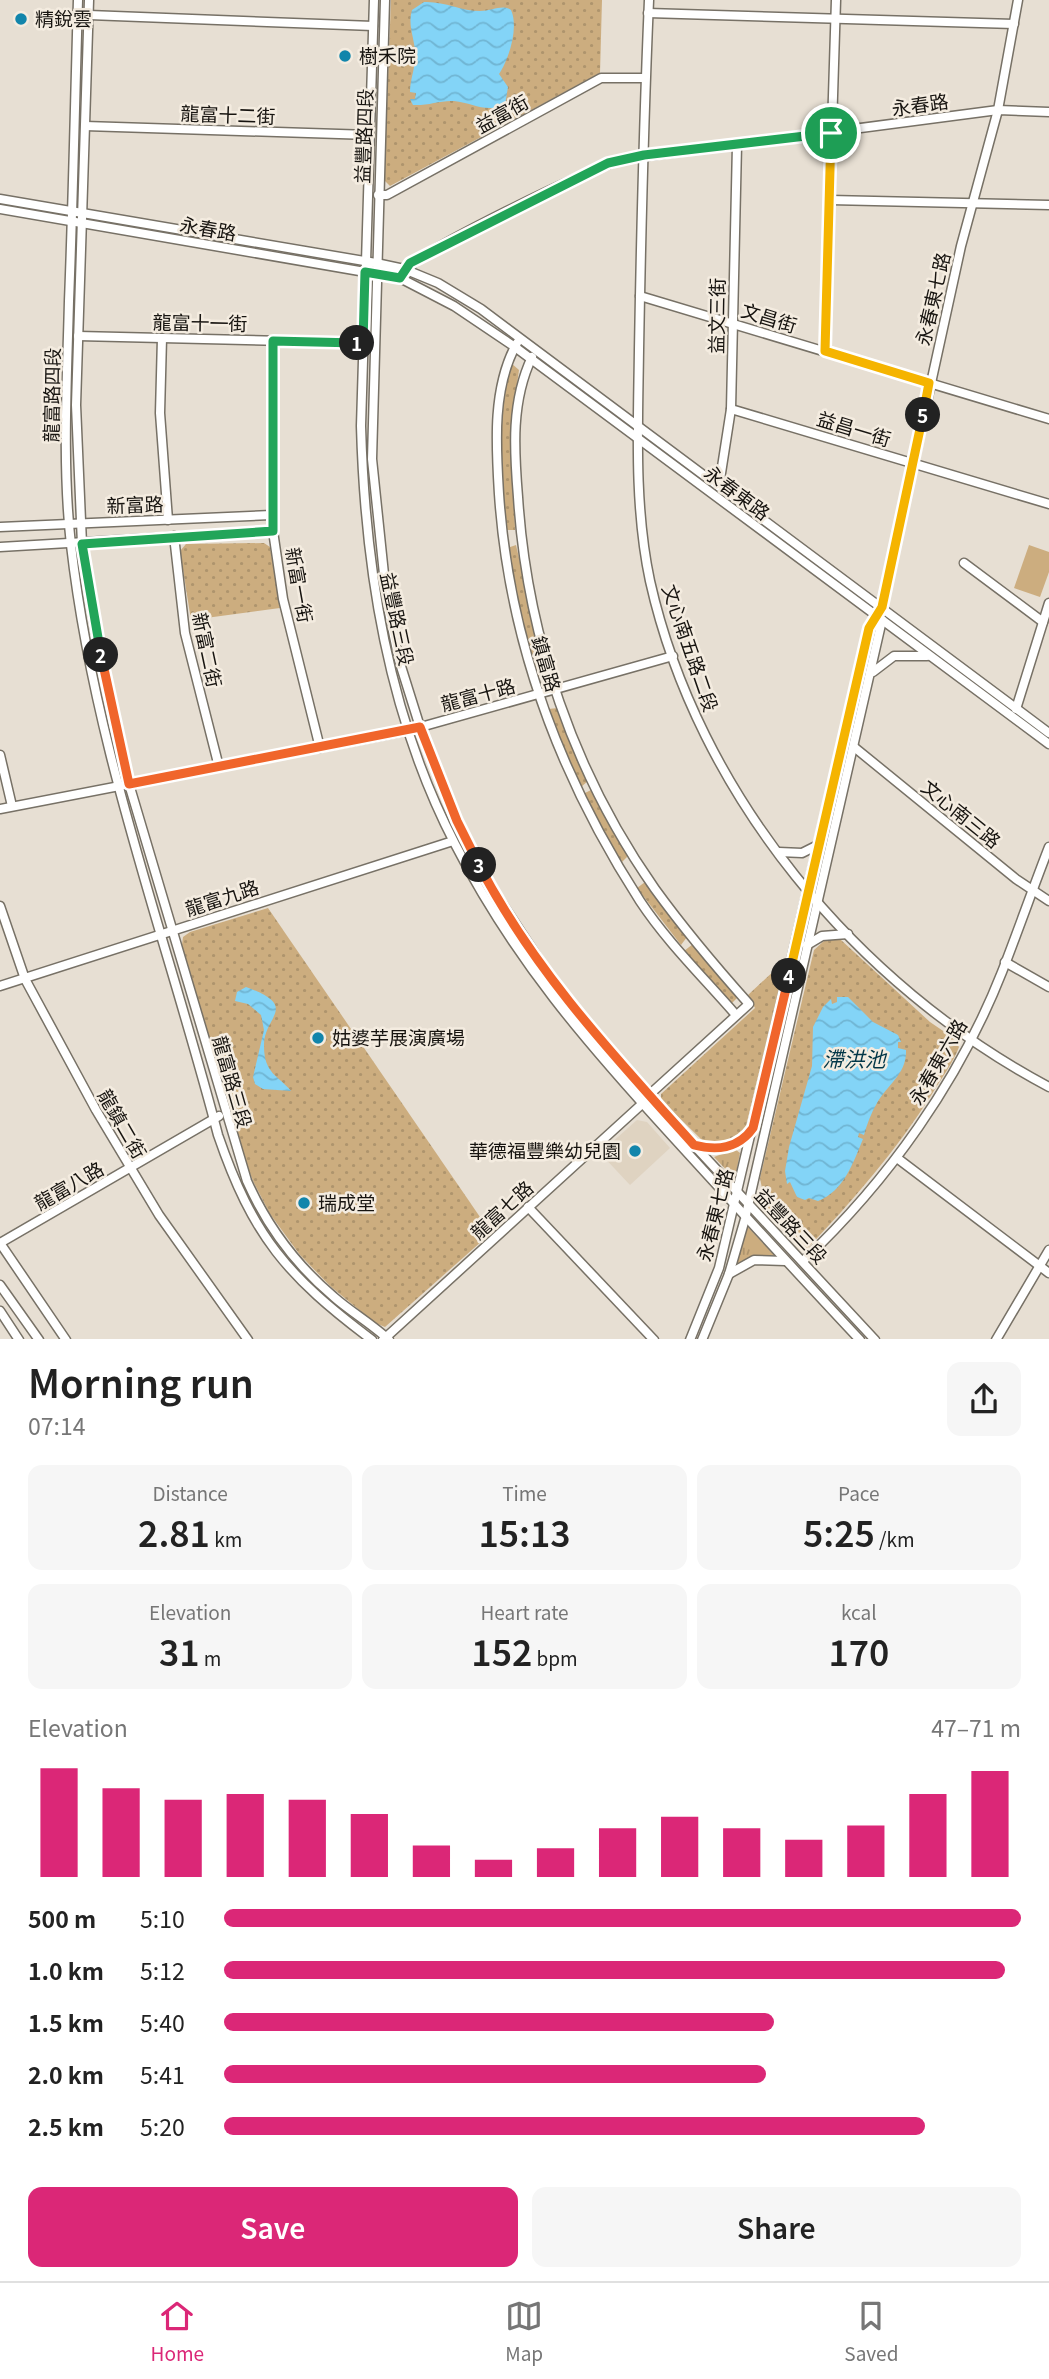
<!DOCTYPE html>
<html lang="en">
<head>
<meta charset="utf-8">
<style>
	:root { --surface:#fff; --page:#f6f6f6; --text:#222; --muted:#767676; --line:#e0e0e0; --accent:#db2777 }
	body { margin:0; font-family:Georgia,"Noto Sans TC",serif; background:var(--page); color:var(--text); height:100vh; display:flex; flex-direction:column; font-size:26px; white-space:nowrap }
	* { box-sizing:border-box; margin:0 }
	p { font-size:23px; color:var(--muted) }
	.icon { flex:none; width:38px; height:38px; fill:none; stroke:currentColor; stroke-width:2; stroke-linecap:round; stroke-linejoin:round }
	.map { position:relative; height:1339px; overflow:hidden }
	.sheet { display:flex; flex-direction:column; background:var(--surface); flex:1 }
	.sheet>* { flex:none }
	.pin { position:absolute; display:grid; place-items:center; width:60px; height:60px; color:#fff; margin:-30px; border:4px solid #fff; border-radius:50%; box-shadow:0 2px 7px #0007 }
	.km { position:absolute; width:35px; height:35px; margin:-18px; border-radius:50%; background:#222; color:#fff; font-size:19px; line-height:35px; text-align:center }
	.round { display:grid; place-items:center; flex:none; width:74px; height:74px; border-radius:14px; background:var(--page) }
	.headline { display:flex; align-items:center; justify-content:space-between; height:119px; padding:0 28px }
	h1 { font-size:38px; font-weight:600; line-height:52px }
	.metrics { display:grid; grid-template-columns:repeat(3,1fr); gap:10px; height:119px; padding:7px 28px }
	.metrics div { display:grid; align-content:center; border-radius:14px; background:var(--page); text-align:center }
	.metrics b { font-size:35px; font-weight:600 }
	.metrics small { font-size:19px; font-weight:400 }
	.metrics p { font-size:19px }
	.chart { height:196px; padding:14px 28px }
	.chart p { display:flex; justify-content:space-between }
	.chart svg { width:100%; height:126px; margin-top:7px; stroke:var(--accent); stroke-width:6 }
	.action { display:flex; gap:14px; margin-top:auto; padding:14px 28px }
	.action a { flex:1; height:80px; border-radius:14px; background:var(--accent); color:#fff; font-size:28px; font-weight:600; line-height:80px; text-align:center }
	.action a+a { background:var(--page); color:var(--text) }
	ul { padding:0 28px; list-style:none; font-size:23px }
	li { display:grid; grid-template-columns:112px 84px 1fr; align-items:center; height:52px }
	li i { height:18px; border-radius:9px; background:var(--accent) }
	.tab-bar { display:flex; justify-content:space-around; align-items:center; height:98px; border-top:2px solid var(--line); background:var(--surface); font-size:19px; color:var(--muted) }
	.tab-bar a { display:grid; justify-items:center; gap:4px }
	.tab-bar .current { color:var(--accent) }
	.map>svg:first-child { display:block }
	.built { fill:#dfd3c1 }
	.grass { fill:url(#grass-tufts) }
	.park { fill:url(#park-dots) }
	.garden { fill:#ccad7f }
	.water { fill:url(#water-waves) }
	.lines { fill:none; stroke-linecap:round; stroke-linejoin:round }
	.minor-casing { stroke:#777166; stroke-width:11 }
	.minor { stroke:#fff; stroke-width:8 }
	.split-1-casing { stroke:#fff; stroke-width:14 }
	.split-2-casing { stroke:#fff; stroke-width:14 }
	.split-3-casing { stroke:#fff; stroke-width:14 }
	.split-4-casing { stroke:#fff; stroke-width:14 }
	.split-5-casing { stroke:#fff; stroke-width:14 }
	.split-6-casing { stroke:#fff; stroke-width:14 }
	.split-1 { stroke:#22a559; stroke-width:9 }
	.split-2 { stroke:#22a559; stroke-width:9 }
	.split-3 { stroke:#f0652b; stroke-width:9 }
	.split-4 { stroke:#f0652b; stroke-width:9 }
	.split-5 { stroke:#f5b400; stroke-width:9 }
	.split-6 { stroke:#f5b400; stroke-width:9 }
	.poi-dot { fill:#1285ab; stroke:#f4ece0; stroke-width:2.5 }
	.labels { text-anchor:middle; stroke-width:5; stroke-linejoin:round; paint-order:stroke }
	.poi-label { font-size:19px; fill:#171410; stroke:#f4ece0; text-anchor:start }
	.street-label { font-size:19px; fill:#171410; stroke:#f4ece0 }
	.water-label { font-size:21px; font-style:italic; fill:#023647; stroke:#f4ece0 }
</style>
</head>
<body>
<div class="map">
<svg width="1049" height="1340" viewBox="0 0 1049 1340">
	<defs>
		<pattern id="grass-tufts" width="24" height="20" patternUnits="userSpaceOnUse" patternTransform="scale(1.75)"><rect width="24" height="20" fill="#ccad7f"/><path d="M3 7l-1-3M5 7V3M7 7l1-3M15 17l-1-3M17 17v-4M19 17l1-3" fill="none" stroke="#ae946d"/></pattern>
		<pattern id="park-dots" width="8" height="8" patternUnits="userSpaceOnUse" patternTransform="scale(1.75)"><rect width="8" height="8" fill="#ccad7f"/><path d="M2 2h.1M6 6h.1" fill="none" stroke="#ae946d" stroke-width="1.8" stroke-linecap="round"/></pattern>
		<pattern id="water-waves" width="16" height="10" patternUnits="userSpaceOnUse" patternTransform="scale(1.75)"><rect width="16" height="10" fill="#83d4f7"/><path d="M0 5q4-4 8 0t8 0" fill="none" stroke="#70b5d3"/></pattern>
	</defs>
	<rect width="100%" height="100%" fill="#e7dfd3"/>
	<!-- built -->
	<polygon class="built" points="637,1120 647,1122 670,1148 630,1185 600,1153"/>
	<!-- grass -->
	<g class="grass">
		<polygon points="735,1149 740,1153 736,1173 732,1176 714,1157"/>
		<polygon points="747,1226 774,1255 752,1256 737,1264"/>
	</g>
	<!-- park -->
	<g class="park">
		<polygon points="391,0 602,0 600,73 390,186 384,180"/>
		<path d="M511,363L519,370L512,420L515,530H506C498,477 496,415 511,363Z"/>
		<polygon points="264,543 270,547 280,608 191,620 180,551 186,544"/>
		<polygon points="516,545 546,673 537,677 523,630 507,548"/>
		<polygon points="558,708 588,781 581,787 548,709"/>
		<polygon points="593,789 629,855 621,863 583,794"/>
		<polygon points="645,882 687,937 681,945 637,888"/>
		<polygon points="268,908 491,1233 385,1327 375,1323 330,1286 300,1255 270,1214 254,1183 243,1157 182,945 183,937 190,932"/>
		<path d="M825,940H841L930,1022L952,1037L959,1047C953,1063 941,1079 932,1094C896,1151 853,1200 807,1249L800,1250L766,1210L760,1178L814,950Z"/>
		<polygon points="693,944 738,997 732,1003 684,951"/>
		<path d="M777,968L784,969L746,1126C739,1142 721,1146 705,1143L661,1100V1094L755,1008L748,995Z"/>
	</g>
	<!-- garden -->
	<polygon class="garden" points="1029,545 1049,552 1049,572 1040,597 1014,588"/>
	<!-- water -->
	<g class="water">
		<path d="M424,2C444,1 461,11 480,11C492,11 503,4 511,10C519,27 509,59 499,74L508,87L505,105C485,113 473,103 454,101C441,100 427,106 413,105L410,99H415L416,93L410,92C410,80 415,69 415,57C416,40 407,27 412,10Z"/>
		<path d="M246,987C301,1007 263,1016 264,1046C264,1074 279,1076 291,1091L263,1089L255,1084L253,1077L264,1030L261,1015L248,1004L235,1001L237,992Z"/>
		<path d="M837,997H848L873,1022L898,1035L901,1042H898V1048L906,1050C907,1074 887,1085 877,1103C871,1113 867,1124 864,1135L859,1133L858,1137L863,1139C853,1163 844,1191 818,1201L809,1198L805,1200L797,1197L790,1182L787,1184L785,1171L789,1147L812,1066L813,1027L823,1007L831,999L832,1004L837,1002Z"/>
	</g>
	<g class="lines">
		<defs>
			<g id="minor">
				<path d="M78,0C75,100 73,201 69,301C67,382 62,464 71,545C94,748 167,939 218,1135C253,1237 287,1276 372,1340"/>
				<path d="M89,0L76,405L82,544L95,628L129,784L247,1181C267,1226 296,1265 334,1297C351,1312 372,1324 389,1340"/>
				<path d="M374,0L361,426C365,569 388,715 455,844C514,959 587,1043 673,1137C735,1205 797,1273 860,1340"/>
				<polyline points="385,0 372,459 387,603 399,660 420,727 457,821 486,879 570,1007 626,1072 875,1340"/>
				<path d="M649,0C644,117 641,233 639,350C638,427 634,506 650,581C698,795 857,985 1049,1087"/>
				<polyline points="648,13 1014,24"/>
				<polyline points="89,15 373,26"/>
				<polyline points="85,126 370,135"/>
				<polyline points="378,195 387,195 601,78 645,78"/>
				<polyline points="0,199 376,263 404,269 438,283 481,309 1049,733"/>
				<polyline points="830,200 1049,205"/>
				<polyline points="0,209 400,278 454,306 515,347 1049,744"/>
				<path d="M402,273C413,254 595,166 624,159L998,110L1049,112"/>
				<polyline points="640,296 1049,419"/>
				<polyline points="78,336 363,343"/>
				<polyline points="162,338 160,413 168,520"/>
				<polyline points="273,341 273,531 283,599 320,748"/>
				<path d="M517,343C492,387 496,445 499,494C509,642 560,777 640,901C667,942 704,978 736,1015"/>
				<polyline points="825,351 836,0"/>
				<path d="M532,357C511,401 514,449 518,497C527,637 574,774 655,889C684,929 716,967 749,1004L649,1095"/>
				<polyline points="731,409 1049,504"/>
				<polyline points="719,486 731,409 737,145"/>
				<polyline points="0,527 271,515"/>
				<polyline points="174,536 185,633 219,767"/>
				<polyline points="0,547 273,531"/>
				<polyline points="964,563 1043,622"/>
				<polyline points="873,672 894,656 927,656"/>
				<polyline points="1016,709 1049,603"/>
				<polyline points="854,747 1016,879 1049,901"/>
				<polyline points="0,755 12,806"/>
				<polyline points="0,809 410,730 673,656"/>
				<polyline points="779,852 802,853 820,844"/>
				<polyline points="0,906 25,979 96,1110 159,1215 248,1340"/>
				<polyline points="807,945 822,936 848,934"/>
				<polyline points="1005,962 1049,987"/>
				<polyline points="0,986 453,841"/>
				<path d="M694,1145C715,1150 737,1150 751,1131"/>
				<polyline points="897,1158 1049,1273"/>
				<polyline points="528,1207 654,1340"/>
				<polyline points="0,1243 219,1116"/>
				<polyline points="0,1243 66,1340"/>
				<path d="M803,1261C888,1181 959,1081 1002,972C1018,931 1033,888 1049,847"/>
				<polyline points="729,1274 754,1260 785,1261"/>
				<polyline points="0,1285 39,1340"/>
				<polyline points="0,1311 19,1340"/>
				<polyline points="383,1340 642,1104"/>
				<polyline points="690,1340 719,1268 869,628 882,607 961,246 998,110 1018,0"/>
				<polyline points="702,1340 729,1274 745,1219 882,620"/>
				<polyline points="996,1340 1049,1250"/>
			</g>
		</defs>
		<!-- minor casing -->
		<use href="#minor" class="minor-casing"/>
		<!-- minor -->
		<use href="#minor" class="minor"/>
	</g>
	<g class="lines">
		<defs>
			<polyline id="split-1" points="357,343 363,343 365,272 400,278 410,263 608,163 644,155 831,133"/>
			<polyline id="split-2" points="101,655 82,544 273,531 273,341 357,343"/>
			<polyline id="split-3" points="101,655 129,784 420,727 457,821 479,865"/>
			<path id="split-4" d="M479,865C534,971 614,1056 694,1145C717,1151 738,1149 753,1128L789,976"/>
			<polyline id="split-5" points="789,976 869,628 882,607 923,415"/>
			<polyline id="split-6" points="831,133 825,351 929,383 923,415"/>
		</defs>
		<!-- split-1 casing -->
		<use href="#split-1" class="split-1-casing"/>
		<!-- split-2 casing -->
		<use href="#split-2" class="split-2-casing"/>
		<!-- split-3 casing -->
		<use href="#split-3" class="split-3-casing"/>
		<!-- split-4 casing -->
		<use href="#split-4" class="split-4-casing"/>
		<!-- split-5 casing -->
		<use href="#split-5" class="split-5-casing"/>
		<!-- split-6 casing -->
		<use href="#split-6" class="split-6-casing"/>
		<!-- split-1 -->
		<use href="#split-1" class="split-1"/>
		<!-- split-2 -->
		<use href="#split-2" class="split-2"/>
		<!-- split-3 -->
		<use href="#split-3" class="split-3"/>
		<!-- split-4 -->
		<use href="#split-4" class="split-4"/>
		<!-- split-5 -->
		<use href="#split-5" class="split-5"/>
		<!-- split-6 -->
		<use href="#split-6" class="split-6"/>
	</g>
	<!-- markers -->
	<g class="poi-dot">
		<circle cx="21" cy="19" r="7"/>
		<circle cx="345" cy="56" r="7"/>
		<circle cx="318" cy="1038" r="7"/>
		<circle cx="635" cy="1151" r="7"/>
		<circle cx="304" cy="1203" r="7"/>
	</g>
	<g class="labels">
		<!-- poi labels -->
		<g class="poi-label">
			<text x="35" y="26">精銳雲</text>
			<text x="359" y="63">樹禾院</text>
			<text x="332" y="1045">姑婆芋展演廣場</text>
			<text x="621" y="1158" text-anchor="end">華德福豐樂幼兒園</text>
			<text x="318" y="1210">瑞成堂</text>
		</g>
		<!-- street labels -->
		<g class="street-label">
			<text transform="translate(920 105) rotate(-8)" y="7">永春路</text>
			<text transform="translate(502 114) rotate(-29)" y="7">益富街</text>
			<text transform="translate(228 115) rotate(2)" y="7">龍富十二街</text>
			<text transform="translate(364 136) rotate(-88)" y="7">益豐路四段</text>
			<text transform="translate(208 229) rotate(10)" y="7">永春路</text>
			<text transform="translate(933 299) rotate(-77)" y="7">永春東七路</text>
			<text transform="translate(717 316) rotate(-89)" y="7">益文三街</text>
			<text transform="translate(769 318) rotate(17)" y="7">文昌街</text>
			<text transform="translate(200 323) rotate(1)" y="7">龍富十一街</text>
			<text transform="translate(52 395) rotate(-89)" y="7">龍富路四段</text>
			<text transform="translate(854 429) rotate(17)" y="7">益昌一街</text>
			<text transform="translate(737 493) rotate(37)" y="7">永春東路</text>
			<text transform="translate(135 505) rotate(-2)" y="7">新富路</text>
			<text transform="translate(299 585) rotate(80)" y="7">新富一街</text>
			<text transform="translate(397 619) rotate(78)" y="7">益豐路三段</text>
			<text transform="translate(690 648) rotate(71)" y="7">文心南五路二段</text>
			<text transform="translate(207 650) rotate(78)" y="7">新富二街</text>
			<text transform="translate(546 664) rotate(74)" y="7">鎮富路</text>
			<text transform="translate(478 695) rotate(-15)" y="7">龍富十路</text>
			<text transform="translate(961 814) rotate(39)" y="7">文心南三路</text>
			<text transform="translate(222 898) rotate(-18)" y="7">龍富九路</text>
			<text transform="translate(938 1062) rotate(-60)" y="7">永春東六路</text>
			<text transform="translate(232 1082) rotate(74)" y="7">龍富路三段</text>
			<text transform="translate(122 1124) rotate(60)" y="7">龍鎮二街</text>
			<text transform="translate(69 1186) rotate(-30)" y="7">龍富八路</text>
			<text transform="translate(502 1210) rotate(-42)" y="7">龍富七路</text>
			<text transform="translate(715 1215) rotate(-76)" y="7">永春東七路</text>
			<text transform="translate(791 1226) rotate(47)" y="7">益豐路三段</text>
		</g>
		<!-- water labels -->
		<g class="water-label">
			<text x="854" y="1067">滯洪池</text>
		</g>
	</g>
</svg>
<div class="pin" style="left:831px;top:133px;background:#1e9e55"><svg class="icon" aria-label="arrive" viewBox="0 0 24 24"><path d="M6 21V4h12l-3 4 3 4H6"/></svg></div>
<b class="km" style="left:357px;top:343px">1</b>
<b class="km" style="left:101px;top:655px">2</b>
<b class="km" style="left:479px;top:865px">3</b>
<b class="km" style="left:789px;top:976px">4</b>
<b class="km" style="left:923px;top:415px">5</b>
</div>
<section class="sheet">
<div class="headline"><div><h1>Morning run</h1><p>07:14</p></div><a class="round"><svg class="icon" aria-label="share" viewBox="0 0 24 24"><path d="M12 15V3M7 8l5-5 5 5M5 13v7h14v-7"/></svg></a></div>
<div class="metrics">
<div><p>Distance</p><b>2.81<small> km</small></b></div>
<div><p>Time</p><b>15:13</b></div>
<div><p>Pace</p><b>5:25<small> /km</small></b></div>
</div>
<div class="metrics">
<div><p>Elevation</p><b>31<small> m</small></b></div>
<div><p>Heart rate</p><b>152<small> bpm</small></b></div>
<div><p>kcal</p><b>170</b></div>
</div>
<div class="chart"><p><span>Elevation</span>47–71 m</p>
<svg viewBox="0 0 160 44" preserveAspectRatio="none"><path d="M5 44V6M15 44V13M25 44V17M35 44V15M45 44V17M55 44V22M65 44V33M75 44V38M85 44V34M95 44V27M105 44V23M115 44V27M125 44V31M135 44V26M145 44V15M155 44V7"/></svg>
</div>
<ul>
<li><b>500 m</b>5:10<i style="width:100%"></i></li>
<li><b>1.0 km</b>5:12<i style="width:98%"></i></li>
<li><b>1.5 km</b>5:40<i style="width:69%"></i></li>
<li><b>2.0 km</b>5:41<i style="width:68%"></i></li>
<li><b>2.5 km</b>5:20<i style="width:88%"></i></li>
</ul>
<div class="action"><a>Save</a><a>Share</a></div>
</section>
<nav class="tab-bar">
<a class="current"><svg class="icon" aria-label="home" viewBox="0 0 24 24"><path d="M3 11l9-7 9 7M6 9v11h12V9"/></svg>Home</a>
<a><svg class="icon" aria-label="map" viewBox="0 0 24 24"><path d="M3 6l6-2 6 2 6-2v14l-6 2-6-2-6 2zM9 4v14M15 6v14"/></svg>Map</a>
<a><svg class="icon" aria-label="saved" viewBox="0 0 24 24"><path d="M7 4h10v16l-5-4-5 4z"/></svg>Saved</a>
</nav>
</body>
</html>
